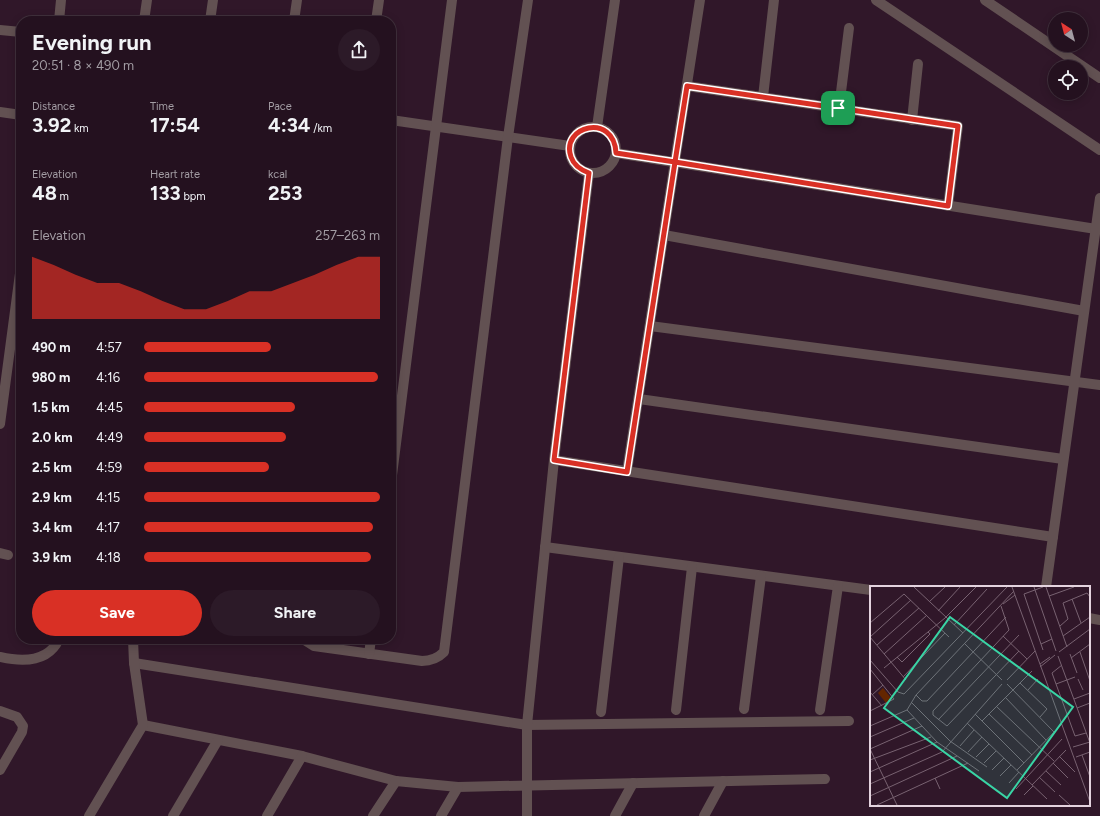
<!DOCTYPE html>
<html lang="en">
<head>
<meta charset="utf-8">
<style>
	:root { --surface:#24111f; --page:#2c1a28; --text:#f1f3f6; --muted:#a39da4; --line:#41313d; --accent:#d93025 }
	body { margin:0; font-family:Figtree,sans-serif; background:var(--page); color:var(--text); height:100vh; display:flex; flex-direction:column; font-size:15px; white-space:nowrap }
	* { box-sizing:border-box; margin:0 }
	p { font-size:13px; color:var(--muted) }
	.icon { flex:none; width:22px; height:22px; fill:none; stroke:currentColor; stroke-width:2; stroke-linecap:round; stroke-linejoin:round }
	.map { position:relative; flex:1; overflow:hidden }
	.drawer { position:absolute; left:16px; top:16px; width:380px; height:628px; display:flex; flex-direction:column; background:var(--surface); border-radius:16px; box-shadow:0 2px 10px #0003,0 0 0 1px var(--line) }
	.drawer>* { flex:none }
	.needle { width:26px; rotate:324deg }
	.tools { position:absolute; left:1048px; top:12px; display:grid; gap:8px }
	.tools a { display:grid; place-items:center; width:40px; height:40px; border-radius:50%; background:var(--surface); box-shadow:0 2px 10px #0003,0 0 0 1px var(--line); font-size:20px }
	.pin { position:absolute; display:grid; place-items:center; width:34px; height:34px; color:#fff; margin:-17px; border-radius:8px; box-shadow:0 2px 6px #0006 }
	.round { display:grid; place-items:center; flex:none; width:42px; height:42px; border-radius:21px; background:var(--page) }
	.summary { display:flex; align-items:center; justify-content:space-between; height:68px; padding:0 16px }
	h1 { font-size:22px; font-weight:700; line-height:30px }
	.figures { display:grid; grid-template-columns:repeat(3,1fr); gap:6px; height:68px; padding:4px 16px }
	.figures div { display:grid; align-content:center }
	.figures b { font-size:20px; font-weight:700 }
	.figures small { font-size:11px; font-weight:400 }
	.figures p { font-size:11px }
	.chart { height:112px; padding:8px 16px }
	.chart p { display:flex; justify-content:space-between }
	.chart svg { width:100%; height:72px; margin-top:4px; fill:var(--accent); opacity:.7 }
	.action { display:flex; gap:8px; margin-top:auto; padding:8px 16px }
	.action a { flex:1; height:46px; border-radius:24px; background:var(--accent); color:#fff; font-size:16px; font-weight:700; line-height:46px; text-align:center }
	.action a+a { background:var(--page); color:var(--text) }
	ul { padding:0 16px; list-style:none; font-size:13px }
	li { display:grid; grid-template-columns:64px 48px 1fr; align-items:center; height:30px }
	li i { height:10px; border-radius:5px; background:var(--accent) }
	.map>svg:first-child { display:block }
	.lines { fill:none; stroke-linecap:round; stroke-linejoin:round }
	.minor { stroke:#625152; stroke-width:10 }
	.route-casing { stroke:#fff; stroke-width:8 }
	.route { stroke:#d93025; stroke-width:5 }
	.inset-road { fill:none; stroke:#786271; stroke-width:1 }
	.view { fill:#39d4a5; fill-opacity:0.15; stroke:#39d4a5; stroke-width:2 }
	.inset-edge { fill:none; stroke:#e4d3de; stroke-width:2 }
</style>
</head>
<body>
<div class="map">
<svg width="1100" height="816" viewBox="0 0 1100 816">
	<rect width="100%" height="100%" fill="#301729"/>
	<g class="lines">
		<!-- minor -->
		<g class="minor">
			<polyline points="876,0 1100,150"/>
			<polyline points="985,0 1100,78"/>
			<polyline points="59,21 61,0"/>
			<polyline points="144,21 147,0"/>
			<polyline points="210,21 213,0"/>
			<polyline points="294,21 297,0"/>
			<polyline points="376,21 379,0"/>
			<polyline points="0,30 21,32"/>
			<polyline points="687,86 958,126 948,206"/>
			<polyline points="763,97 774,0"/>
			<polyline points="839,108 849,28"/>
			<polyline points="0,112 21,115"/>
			<polyline points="391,120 570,146"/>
			<polyline points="912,120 918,64"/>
			<polyline points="597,127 615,0"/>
			<circle cx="593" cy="150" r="23"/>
			<polyline points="616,153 1096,229"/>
			<polyline points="664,235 1084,311"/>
			<polyline points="650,326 1100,385"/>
			<polyline points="639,399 1063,459"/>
			<polyline points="0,424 21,266"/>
			<polyline points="554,460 1053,537"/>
			<polyline points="627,471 700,0"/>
			<polyline points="391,483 452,0"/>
			<polyline points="545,547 871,590"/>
			<polyline points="0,553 8,555"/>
			<polyline points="1046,587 1100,198"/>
			<polyline points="1089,618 1100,620"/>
			<path d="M303,639L314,646L422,661C432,661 438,658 444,652L508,137L528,0"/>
			<polyline points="369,654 371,639"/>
			<path d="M0,657C22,662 48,663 59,639"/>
			<polyline points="134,663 527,725 849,721"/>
			<polyline points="744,709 761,576"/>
			<polyline points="676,710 692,567"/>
			<polyline points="820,710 838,586"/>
			<polyline points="0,711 17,717 23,726 22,732 0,770"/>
			<polyline points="601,712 619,557"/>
			<polyline points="143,725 302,756 396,781 458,787 825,779"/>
			<polyline points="89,816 143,725 134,663 133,639"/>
			<polyline points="173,816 218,740"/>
			<polyline points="267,816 302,756"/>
			<polyline points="373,816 396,781"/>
			<polyline points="441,816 458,787"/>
			<polyline points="527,816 527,725 554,460 589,173"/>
			<polyline points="615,816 633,783"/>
			<polyline points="704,816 723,781"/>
		</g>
	</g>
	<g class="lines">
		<defs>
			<path id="route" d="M838,108L687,86L675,162L616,153C614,112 560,126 571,157C574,166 581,170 589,173L554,460L627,472L675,162L948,206L958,126L838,108"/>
		</defs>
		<!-- route casing -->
		<use href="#route" class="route-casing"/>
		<!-- route -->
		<use href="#route" class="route"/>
	</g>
	<!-- overview -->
	<g transform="translate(870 586)">
		<rect width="220" height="220" fill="#301729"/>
		<path d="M13,102L21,112L16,117L8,107Z" fill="#642600"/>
		<path class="inset-road" d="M44,1L93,47M142,1L220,216M164,1L186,65M173,1L154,8L173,64M176,1L197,61M179,10L204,1M202,13L211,37M59,16L75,1M133,18L145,9M131,20L139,44L63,125V129L77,140L149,65M68,25L90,1M0,37L34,8L79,51M84,39L117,3M190,40L198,33L193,17L217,7L220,11M133,50L157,73M193,50L220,31M0,51L36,94M0,51L41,14M95,58L132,94M171,58L182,53M7,59L49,22M189,66L220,43M210,66L220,95M14,68L57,29M200,68L207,87M188,70L220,157M27,71L32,76L60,48L58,46M201,72L220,58M0,74L28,106L34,108L137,1M170,78L180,71M192,79L182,87L205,150L216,147M170,81L185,69M14,82L75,32L106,1M0,83L24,113L0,125M33,91L75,47M208,93L213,104M137,94L165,65M150,97L177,123L170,131M137,98L184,146M186,98L205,91M158,104L168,93M0,106L12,120M2,109L13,99M46,109L52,115H57L136,31M135,111L176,154M204,113L220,107M41,116L80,155L117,181M126,120L184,175M207,122L220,117M37,124L67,156L109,185M105,128L154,177M119,128L162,169M68,134L149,49M112,135L162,85M97,137L177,213M0,140L37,124L46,109L144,5M0,151L44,132M90,160L104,144M203,161L220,156M0,163L27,219M0,163L52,140M98,166L112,151M212,169L220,191M189,170L205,186M106,171L119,158M206,171L220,166M0,174L61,151M114,177L126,165M183,177L198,192M122,184L134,172M147,184L192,138M176,185L191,199M0,186L67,156M130,190L141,179M169,191L185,206M65,192L70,203M139,197L149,186M0,198L72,166L132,98M162,199L196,164M146,203L192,153M154,209L163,200M189,209L200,219M0,210L87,170M7,219L98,177"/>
		<path class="view" d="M80,31L203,121L137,212L14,122Z"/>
		<rect width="220" height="220" class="inset-edge"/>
	</g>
</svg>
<div class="tools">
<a><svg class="needle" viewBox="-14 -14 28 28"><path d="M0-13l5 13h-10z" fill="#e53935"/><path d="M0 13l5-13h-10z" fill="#a39da4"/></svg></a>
<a><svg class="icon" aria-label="locate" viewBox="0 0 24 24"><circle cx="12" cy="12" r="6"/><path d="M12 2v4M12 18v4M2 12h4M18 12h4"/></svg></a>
</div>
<div class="pin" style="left:838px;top:108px;background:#1e9e55"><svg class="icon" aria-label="arrive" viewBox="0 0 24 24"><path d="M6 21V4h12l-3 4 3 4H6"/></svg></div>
<section class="drawer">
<div class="summary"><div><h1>Evening run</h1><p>20:51 · 8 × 490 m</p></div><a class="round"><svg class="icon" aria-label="share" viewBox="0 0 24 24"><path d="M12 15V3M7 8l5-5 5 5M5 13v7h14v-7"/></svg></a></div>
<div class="figures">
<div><p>Distance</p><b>3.92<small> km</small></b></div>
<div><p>Time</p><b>17:54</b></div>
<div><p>Pace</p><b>4:34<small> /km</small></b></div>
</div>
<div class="figures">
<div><p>Elevation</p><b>48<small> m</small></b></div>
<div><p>Heart rate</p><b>133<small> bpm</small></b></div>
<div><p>kcal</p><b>253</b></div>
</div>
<div class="chart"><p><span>Elevation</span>257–263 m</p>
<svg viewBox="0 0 160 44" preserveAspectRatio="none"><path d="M0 44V6L10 11L20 17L30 22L40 22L50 27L60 33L70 38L80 38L90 33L100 27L110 27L120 22L130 17L140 11L150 6L160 6V44z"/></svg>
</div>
<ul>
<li><b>490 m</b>4:57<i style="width:54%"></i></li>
<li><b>980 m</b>4:16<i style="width:99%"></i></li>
<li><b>1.5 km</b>4:45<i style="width:64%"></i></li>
<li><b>2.0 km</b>4:49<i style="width:60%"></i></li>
<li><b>2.5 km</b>4:59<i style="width:53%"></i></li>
<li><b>2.9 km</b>4:15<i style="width:100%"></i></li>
<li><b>3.4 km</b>4:17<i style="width:97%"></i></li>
<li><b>3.9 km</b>4:18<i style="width:96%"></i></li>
</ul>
<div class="action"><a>Save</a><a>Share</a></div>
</section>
</div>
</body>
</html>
